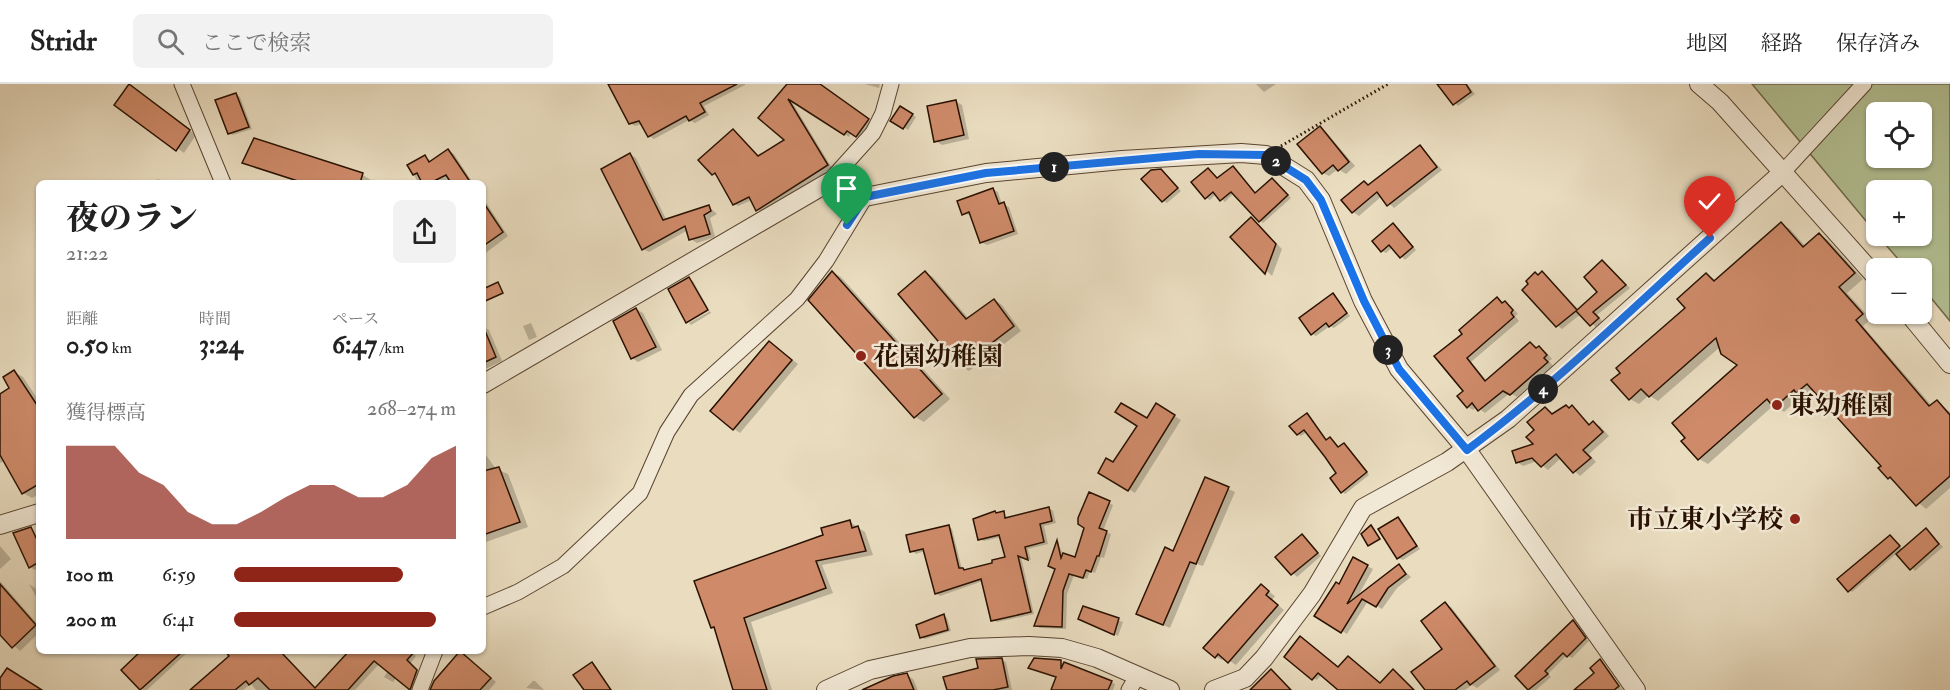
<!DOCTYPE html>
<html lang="ja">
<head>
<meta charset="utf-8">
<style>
	:root { --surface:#fff; --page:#f2f2f2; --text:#222; --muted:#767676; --line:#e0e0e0; --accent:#8f2418 }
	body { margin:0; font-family:"IM FELL Double Pica","Noto Serif JP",serif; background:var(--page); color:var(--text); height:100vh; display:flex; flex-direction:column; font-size:22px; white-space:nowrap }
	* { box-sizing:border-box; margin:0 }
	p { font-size:20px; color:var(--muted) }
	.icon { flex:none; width:33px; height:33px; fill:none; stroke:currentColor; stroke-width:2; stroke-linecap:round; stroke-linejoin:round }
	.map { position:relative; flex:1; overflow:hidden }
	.drawer { position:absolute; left:36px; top:96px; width:450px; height:474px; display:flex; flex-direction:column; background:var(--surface); border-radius:9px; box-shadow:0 2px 4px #0004 }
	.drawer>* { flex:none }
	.tools { position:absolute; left:1866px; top:18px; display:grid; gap:12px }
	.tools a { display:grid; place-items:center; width:66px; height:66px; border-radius:9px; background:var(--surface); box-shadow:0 2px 4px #0004; font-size:30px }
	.pin { position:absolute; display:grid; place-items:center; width:51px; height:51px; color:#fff; margin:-62px -26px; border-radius:50% 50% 50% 0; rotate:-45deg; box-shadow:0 0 6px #0007 }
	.pin .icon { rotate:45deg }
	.km { position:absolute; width:30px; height:30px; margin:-15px; border-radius:50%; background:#222; color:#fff; font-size:16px; line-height:30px; text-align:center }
	.round { display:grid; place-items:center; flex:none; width:63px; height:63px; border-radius:9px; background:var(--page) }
	.head { display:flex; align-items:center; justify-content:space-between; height:102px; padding:0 30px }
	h1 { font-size:33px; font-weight:800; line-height:45px }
	.metrics { display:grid; grid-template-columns:repeat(3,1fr); gap:9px; height:102px; padding:6px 30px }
	.metrics div { display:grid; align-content:center }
	.metrics b { font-size:26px; font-weight:800 }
	.metrics small { font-size:16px; font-weight:400 }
	.metrics p { font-size:16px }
	.chart { height:168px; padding:12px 30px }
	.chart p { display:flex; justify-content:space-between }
	.chart svg { width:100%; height:108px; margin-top:6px; fill:var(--accent); opacity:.7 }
	ul { padding:0 30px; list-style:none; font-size:20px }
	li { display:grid; grid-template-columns:96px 72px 1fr; align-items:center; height:45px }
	li i { height:15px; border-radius:8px; background:var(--accent) }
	header { display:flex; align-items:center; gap:36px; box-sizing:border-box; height:84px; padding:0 30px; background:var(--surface); border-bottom:2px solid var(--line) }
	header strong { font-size:28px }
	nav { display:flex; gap:33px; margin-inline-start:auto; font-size:21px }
	.search { width:420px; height:54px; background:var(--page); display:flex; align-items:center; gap:15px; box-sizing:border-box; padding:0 21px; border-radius:9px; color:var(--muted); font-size:22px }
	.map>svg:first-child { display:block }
	.green { fill:#b3c194; stroke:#6e694a; stroke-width:1.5; fill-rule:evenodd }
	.shadow { fill:#0003 }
	.building { fill:#ce8a69; stroke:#291100; stroke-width:1.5 }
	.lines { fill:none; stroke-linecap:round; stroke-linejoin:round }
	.minor-casing { stroke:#594430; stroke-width:17 }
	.tertiary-casing { stroke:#594430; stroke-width:20 }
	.path { stroke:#291100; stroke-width:3; stroke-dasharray:1.5 3; stroke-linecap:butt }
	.minor { stroke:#f1e8d5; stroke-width:15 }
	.tertiary { stroke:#f1e8d5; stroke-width:18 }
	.route-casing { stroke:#fff; stroke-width:12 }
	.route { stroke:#1a73e8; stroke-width:8 }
	.poi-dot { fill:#8f2418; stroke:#f1e8d5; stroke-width:2 }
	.labels { text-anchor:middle; stroke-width:5; stroke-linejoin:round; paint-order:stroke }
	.poi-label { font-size:26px; font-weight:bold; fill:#291100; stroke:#f1e8d5; text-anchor:start }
</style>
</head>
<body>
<header>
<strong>Stridr</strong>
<div class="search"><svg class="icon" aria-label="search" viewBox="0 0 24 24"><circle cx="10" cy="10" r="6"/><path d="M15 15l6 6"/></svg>ここで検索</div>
<nav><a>地図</a><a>経路</a><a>保存済み</a></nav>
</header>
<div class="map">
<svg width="1950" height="606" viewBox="0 0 1950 606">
	<rect width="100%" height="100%" fill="#e9dcbf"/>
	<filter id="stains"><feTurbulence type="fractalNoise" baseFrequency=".00333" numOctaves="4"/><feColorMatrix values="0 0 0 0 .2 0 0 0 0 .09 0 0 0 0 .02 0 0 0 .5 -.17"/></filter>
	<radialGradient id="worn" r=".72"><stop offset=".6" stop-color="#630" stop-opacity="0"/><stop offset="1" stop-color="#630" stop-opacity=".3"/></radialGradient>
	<!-- green -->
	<path class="green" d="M1752,0H1950V237L1922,203V184H1906L1878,152H1922V106H1876V149ZM1876,28H1922V74H1876Z"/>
	<!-- shadow -->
	<g class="shadow">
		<polygon points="609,0 745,0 745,1 704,22 709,31 695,39 689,36 654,55 649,52 642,40 635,42 630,39"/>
		<polygon points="789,0 817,0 872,39 861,55 851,49 849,53 789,13 832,84 761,129 752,116 738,122 734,119 719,93 713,90 734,47 760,73 787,57 760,34"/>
		<polygon points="865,0 880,0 879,4"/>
		<polygon points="1256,0 1276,0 1264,8"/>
		<polygon points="1439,0 1467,0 1475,10 1458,22"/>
		<polygon points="135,6 196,51 184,69 116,20"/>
		<polygon points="236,10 240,13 252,45 233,51 229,49"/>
		<polygon points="955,17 962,21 969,55 942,61 936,57"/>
		<polygon points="900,24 916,33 908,46 893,36"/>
		<polygon points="1320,44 1326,48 1355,82 1346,90 1338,85 1329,92 1323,89"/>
		<polygon points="254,56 363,91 371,96 370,99 301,99 252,83 244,78"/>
		<polygon points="1420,62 1442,86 1394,124 1382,112 1359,132 1353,128 1365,99 1370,102"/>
		<polygon points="448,66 454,70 473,99 418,99 409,81 425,73 432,77"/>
		<polygon points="630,70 636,74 667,137 709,123 717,130 710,134 715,153 697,159 691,155 688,146 649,168 643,165"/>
		<polygon points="1233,84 1256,110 1273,95 1291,114 1263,139 1234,109 1225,118 1216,110 1210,116 1206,114 1209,86 1218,95"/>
		<polygon points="1161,87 1181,107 1167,119 1163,117"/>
		<polygon points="158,95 165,99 154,99"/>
		<polygon points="993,105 998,108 1002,120 1009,123 1018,150 987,161 981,158 972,131 963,130"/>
		<polygon points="483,114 508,152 483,171"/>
		<polygon points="1252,135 1282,165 1272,192 1233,153"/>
		<polygon points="1781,140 1790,145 1806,163 1820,151 1828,156 1863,195 1847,209 1871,235 1863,242 1932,322 1937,318 1950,328 1950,404 1926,425 1889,394 1883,382 1814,305 1806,313 1803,311 1784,328 1774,321 1708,380 1699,375 1739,281 1720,263 1658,317 1649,311 1639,320 1630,315 1706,190 1717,197"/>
		<polygon points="1393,141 1416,166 1405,176 1393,163 1386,169 1382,167"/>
		<polygon points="1603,178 1630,204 1597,231 1603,238 1597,244 1581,230 1562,245 1557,241 1539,192 1542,189 1547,192 1579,226 1599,208"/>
		<polygon points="832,188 841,193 950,315 924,338 915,333 810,216"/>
		<polygon points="925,188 933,193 969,235 995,216 1002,221 1021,247 969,287 961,282 900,210"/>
		<polygon points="689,195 693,197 708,224 687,238 670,206"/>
		<polygon points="1333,211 1350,232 1334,244 1330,242 1316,252 1312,250"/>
		<polygon points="1497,215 1511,222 1518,230 1515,232 1519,237 1471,278 1487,297 1530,260 1545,267 1552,275 1549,277 1553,282 1517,313 1510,309 1485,329 1477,323 1473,326 1468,323 1464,250"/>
		<polygon points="636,225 643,229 662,266 638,278 632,274"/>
		<polygon points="710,227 711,229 691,241 689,239"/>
		<polygon points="531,239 537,253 529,256 523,242"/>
		<polygon points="483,243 489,246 502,277 483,286"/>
		<polygon points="769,258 798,280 740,349 734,345"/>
		<polygon points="14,288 23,293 39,317 39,410 32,414 23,409 4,377 0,379 0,315 12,305"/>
		<polygon points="1157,321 1181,336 1135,409 1100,388 1113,380"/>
		<polygon points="1572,323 1591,341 1593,339 1600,342 1609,352 1589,370 1596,378 1580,392 1561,374 1548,386 1537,377 1523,382 1517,378 1535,361 1536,346 1545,324 1554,331"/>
		<polygon points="1307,331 1328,357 1334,357 1339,364 1344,361 1348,363 1369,391 1345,410 1342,407 1338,390 1307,348 1301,352 1298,350"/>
		<polygon points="483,367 496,385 508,390 528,443 483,459"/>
		<polygon points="1206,395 1235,408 1203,482 1197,480 1170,544 1145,533"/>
		<polygon points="1090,410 1113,421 1103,447 1111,450 1104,474 1101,473 1095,489 1090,487 1087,495 1074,491 1067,510 1066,545 1040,544 1036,542 1056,485 1049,482 1058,458 1063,471 1076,475 1086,443"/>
		<polygon points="1049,424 1053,427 1056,439 1044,442 1048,460 1028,465 1031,476 1021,473 1034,530 997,538 993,536 983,497 940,512 936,509 925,467 916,470 912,467 948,442 952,445 962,485 966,487 1006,474 1001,453 984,457 980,455 995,428 1003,429 1008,434"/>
		<polygon points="1398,435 1420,465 1403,476 1398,474"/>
		<polygon points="850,438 865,448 873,471 822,481 833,509 751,538 772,606 735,606 716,545 713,543 821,454"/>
		<polygon points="30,445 39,455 39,483 35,486 30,483"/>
		<polygon points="1926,446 1943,463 1915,487 1897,469 1852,508 1849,506 1893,455 1903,466"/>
		<polygon points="1302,452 1321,472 1297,493 1277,473"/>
		<polygon points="0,462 11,475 0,485"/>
		<polygon points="1353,475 1373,485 1357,514 1399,482 1411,493 1397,504 1382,525 1368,517 1347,550 1316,531 1339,502"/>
		<polygon points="0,497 39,542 39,549 20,567 0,549"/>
		<polygon points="29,500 39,507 39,518"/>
		<polygon points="1261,502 1275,512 1272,516 1284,526 1236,581 1225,574 1222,576 1216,573"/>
		<polygon points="1445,520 1451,523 1500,586 1477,604 1472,601 1465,606 1427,606 1444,565"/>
		<polygon points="1084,524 1123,538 1118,552 1084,537"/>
		<polygon points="944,532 947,534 951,547 925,555 921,553"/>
		<polygon points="1573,538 1589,557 1572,574 1567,571 1548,590 1551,593 1536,606 1529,606 1517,592"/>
		<polygon points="144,567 189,567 147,606 143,606 123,586"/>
		<polygon points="227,567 279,567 317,605 349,567 391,567 355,606 256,606 251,600 243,606 192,606 232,572"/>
		<polygon points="401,567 410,567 416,572 410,580 421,589 411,606 396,594 393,598 384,593"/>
		<polygon points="466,572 496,598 489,606 432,606"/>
		<polygon points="1286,572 1339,584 1380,600 1397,589 1412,604 1341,606 1322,590 1317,596 1313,594"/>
		<polygon points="1001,576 1006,578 1012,606 946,606 944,600"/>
		<polygon points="1601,577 1623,606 1575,606 1596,589"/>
		<polygon points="1061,578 1111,598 1115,600 1113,606 1052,606 1058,594 1035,586"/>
		<polygon points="592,580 596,583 612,606 585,606"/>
		<polygon points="907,591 913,595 918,606 882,606"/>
		<polygon points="533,597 535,597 544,606 526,604"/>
	</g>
	<!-- building -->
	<g class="building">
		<polygon points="129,0 190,46 176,67 114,21"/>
		<polygon points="608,0 737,0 700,19 705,28 689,37 686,32 648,53 639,37 629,40"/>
		<polygon points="787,0 820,0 869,35 856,53 847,47 844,51 788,15 828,81 756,127 749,113 733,121 715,89 712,91 698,76 733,45 758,72 784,56 758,34"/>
		<polygon points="1437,0 1466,0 1471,8 1453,21"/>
		<polygon points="236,9 249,43 228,50 215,16"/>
		<polygon points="956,16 964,51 934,58 927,22"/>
		<polygon points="900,22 913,30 903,45 890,37"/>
		<polygon points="1320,42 1349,78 1338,87 1333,81 1322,90 1297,60"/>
		<polygon points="254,54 363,89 360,99 304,99 242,79"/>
		<polygon points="1420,61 1437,83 1387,122 1377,108 1352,129 1341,116 1364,97 1368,101"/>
		<polygon points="448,65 471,99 451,99 446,91 430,99 422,99 417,89 413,91 407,81 425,71 429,78"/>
		<polygon points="630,69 663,136 709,121 711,127 704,131 710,150 689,156 685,142 642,166 601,85"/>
		<polygon points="1233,82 1255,109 1272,94 1288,111 1259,138 1231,108 1220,117 1213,108 1205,115 1191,98 1208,84 1217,94"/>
		<polygon points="1161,85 1178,104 1162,118 1141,95 1151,86"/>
		<polygon points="993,104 999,120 1004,118 1014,147 980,159 969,128 962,131 957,117"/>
		<polygon points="483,118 503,148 483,162"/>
		<polygon points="1251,133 1276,160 1265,190 1230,153"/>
		<polygon points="1781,138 1803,163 1819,149 1855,189 1839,203 1863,230 1856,236 1929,322 1937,316 1950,331 1950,392 1916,422 1890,393 1888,395 1878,384 1881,382 1807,300 1796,309 1794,306 1774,324 1767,315 1698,376 1681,357 1685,354 1672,339 1737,281 1721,270 1716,254 1649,313 1641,305 1629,316 1611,296 1620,289 1616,284 1685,224 1677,215 1706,189 1714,197"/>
		<polygon points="1393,139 1413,163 1400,174 1389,161 1381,168 1372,157"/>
		<polygon points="1602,176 1626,201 1593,228 1599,234 1590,242 1576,227 1556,243 1522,206 1528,200 1526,197 1535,188 1538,191 1542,187 1577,226 1597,208 1584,193"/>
		<polygon points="832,187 942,310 914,334 808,216"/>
		<polygon points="925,187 966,235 994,215 1014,242 960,283 898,210"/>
		<polygon points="689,193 708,226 686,239 668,205"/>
		<polygon points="498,198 503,209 483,218 483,205"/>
		<polygon points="1333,209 1347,229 1329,243 1326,239 1311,251 1299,234"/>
		<polygon points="1497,213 1502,219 1505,217 1513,226 1511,229 1514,233 1467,274 1485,297 1530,258 1536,264 1539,262 1547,271 1544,274 1548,278 1510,311 1503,307 1478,327 1472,319 1467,324 1457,312 1463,307 1434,272 1462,250 1459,246"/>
		<polygon points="636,224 656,263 631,275 613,237"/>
		<polygon points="483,242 496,273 483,279"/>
		<polygon points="769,257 792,276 733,346 710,327"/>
		<polygon points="14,286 39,324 39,400 22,410 0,371 0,310 9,304 3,293"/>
		<polygon points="1121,319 1147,334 1156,319 1175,331 1128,407 1098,389 1106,374 1113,378 1137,342 1115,328"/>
		<polygon points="1566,321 1569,324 1572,321 1589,341 1593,337 1603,348 1583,366 1591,374 1573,389 1556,370 1541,383 1532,374 1516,379 1512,367 1533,360 1526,353 1534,346 1527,338 1545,323 1552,330"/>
		<polygon points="1307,329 1326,356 1330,353 1338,363 1344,359 1367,388 1341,409 1330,394 1336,389 1325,373 1304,346 1297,351 1289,342"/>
		<polygon points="499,383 520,438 483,451 483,387"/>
		<polygon points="1205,393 1229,403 1196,480 1190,478 1163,541 1136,530 1165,463 1173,467"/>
		<polygon points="1089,408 1110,417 1099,444 1107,447 1099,472 1097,472 1091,488 1086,486 1083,494 1069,490 1063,507 1062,543 1034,542 1055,485 1048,482 1057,456 1061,474 1063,469 1075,473 1084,444 1078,440 1078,434"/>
		<polygon points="1049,423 1052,437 1040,440 1044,458 1025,463 1028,476 1018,472 1031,528 991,537 981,495 935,510 923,465 910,468 906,451 949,441 959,484 963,484 964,486 992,479 992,476 1005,473 999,451 978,456 973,435 995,427 996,429 1004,427 1005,434"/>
		<polygon points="1398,433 1417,462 1397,475 1378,445"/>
		<polygon points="850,436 852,444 858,442 866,467 816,477 826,504 744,534 767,606 733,606 714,543 711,544 694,497 820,452 823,451 821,444"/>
		<polygon points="1371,441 1380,455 1368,462 1361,450"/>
		<polygon points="31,443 39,460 39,478 29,484 13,449"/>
		<polygon points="1926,444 1939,460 1910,486 1896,470"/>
		<polygon points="1302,450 1318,469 1291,491 1275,473"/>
		<polygon points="1890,451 1900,462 1848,508 1837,495"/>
		<polygon points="1353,473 1368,481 1347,520 1399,480 1406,490 1388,504 1376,523 1362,515 1341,549 1314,532 1336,498 1339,500"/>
		<polygon points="0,500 36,541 12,564 0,551"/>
		<polygon points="1261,500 1269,507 1266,511 1278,521 1228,579 1218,570 1215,574 1203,564"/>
		<polygon points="1445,518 1495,582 1470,601 1467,597 1455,606 1425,606 1411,588 1442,565 1421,537"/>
		<polygon points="1083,522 1119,534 1114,551 1078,535"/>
		<polygon points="944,530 948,546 920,554 916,541"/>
		<polygon points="1573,536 1586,554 1567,573 1563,569 1545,587 1548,590 1528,606 1515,592"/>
		<polygon points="1300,552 1338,583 1348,572 1380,599 1393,585 1414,606 1338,606 1318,589 1312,596 1284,573"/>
		<polygon points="141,567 183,567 140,606 121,586"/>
		<polygon points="225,567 280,567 315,604 349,567 415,567 407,576 417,586 410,606 374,577 348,606 270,606 258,594 249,601 246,597 235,606 190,606 229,572"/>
		<polygon points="460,567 491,594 480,606 430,606 434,597"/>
		<polygon points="1002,574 1008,603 993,606 947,606 943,593 978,584 976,575"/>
		<polygon points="1034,574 1061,576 1061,585 1064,578 1112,597 1108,606 1051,606 1056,593 1028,584"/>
		<polygon points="1600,575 1619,602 1614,606 1574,606 1594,589 1590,584"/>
		<polygon points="592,578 611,606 584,606 573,591"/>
		<polygon points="7,584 42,606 0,606 0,594"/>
		<polygon points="1271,585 1291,606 1250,606"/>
		<polygon points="907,589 914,606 862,606 893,592"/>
	</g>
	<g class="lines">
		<defs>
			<g id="minor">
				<polyline points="182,0 223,99"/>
				<polyline points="1783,88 1864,0"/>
				<polyline points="829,98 873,49 883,29 891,0"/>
				<polyline points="483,523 518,508 563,482 640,409 667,348 691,311 797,215 826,177 865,113"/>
				<polyline points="420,606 435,567"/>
				<polyline points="1129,606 1137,593"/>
			</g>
			<g id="tertiary">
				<polyline points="1699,0 1720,18 1876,193"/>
				<polyline points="1909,230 1950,280"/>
				<polyline points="483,300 829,98 865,113 986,89 1122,76 1241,69 1266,71 1306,96 1321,116 1363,217 1399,285 1467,366 1636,606"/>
				<polyline points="0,441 39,429"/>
				<polyline points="826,606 870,586 970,564 1029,562 1062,564 1097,574 1170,606"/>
				<polyline points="1214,606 1245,594 1264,574 1312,510 1363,424 1447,378 1508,335 1783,88"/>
			</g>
		</defs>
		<!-- minor casing -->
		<use href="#minor" class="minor-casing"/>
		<!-- tertiary casing -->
		<use href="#tertiary" class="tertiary-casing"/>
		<!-- path -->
		<polyline class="path" points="1281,62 1388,0"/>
		<!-- minor -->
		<use href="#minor" class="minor"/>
		<!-- tertiary -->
		<use href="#tertiary" class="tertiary"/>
	</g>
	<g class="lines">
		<defs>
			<path id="route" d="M847,141L865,113L986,89L1199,70L1266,71L1306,96L1321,116L1364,217L1399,285L1467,366C1553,302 1631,226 1710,154"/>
		</defs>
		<!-- route casing -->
		<use href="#route" class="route-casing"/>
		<!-- route -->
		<use href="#route" class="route"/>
	</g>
	<!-- markers -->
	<g class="poi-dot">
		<circle cx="861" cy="272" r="6"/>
		<circle cx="1777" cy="321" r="6"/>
		<circle cx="1795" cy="435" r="6"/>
	</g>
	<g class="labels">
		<!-- poi labels -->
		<g class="poi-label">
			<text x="873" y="281">花園幼稚園</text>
			<text x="1789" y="330">東幼稚園</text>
			<text x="1783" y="444" text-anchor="end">市立東小学校</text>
		</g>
	</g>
	<rect width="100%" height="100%" filter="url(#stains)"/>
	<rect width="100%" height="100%" fill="url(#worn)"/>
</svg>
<div class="tools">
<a><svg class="icon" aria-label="locate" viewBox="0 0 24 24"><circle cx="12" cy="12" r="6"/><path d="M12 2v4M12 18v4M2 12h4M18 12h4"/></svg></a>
<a>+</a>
<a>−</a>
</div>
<div class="pin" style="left:847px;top:141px;background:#1e9e55"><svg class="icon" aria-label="arrive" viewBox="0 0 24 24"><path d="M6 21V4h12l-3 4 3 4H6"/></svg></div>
<div class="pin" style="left:1710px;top:154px;background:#d93025"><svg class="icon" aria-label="check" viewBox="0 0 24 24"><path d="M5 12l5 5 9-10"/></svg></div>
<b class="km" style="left:1054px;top:83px">1</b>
<b class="km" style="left:1276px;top:77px">2</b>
<b class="km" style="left:1388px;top:266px">3</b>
<b class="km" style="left:1543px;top:305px">4</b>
<section class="drawer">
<div class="head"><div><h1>夜のラン</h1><p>21:22</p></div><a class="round"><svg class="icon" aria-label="share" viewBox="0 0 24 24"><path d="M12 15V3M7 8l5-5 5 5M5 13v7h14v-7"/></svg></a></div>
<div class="metrics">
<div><p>距離</p><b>0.50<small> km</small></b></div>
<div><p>時間</p><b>3:24</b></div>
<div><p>ペース</p><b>6:47<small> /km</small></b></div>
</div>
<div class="chart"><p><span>獲得標高</span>268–274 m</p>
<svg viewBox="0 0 160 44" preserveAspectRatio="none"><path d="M0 44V6L10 6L20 6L30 17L40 22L50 33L60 38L70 38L80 33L90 27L100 22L110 22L120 27L130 27L140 22L150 11L160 6V44z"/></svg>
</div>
<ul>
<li><b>100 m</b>6:59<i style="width:76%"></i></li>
<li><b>200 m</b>6:41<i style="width:91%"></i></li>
</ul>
</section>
</div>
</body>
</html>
